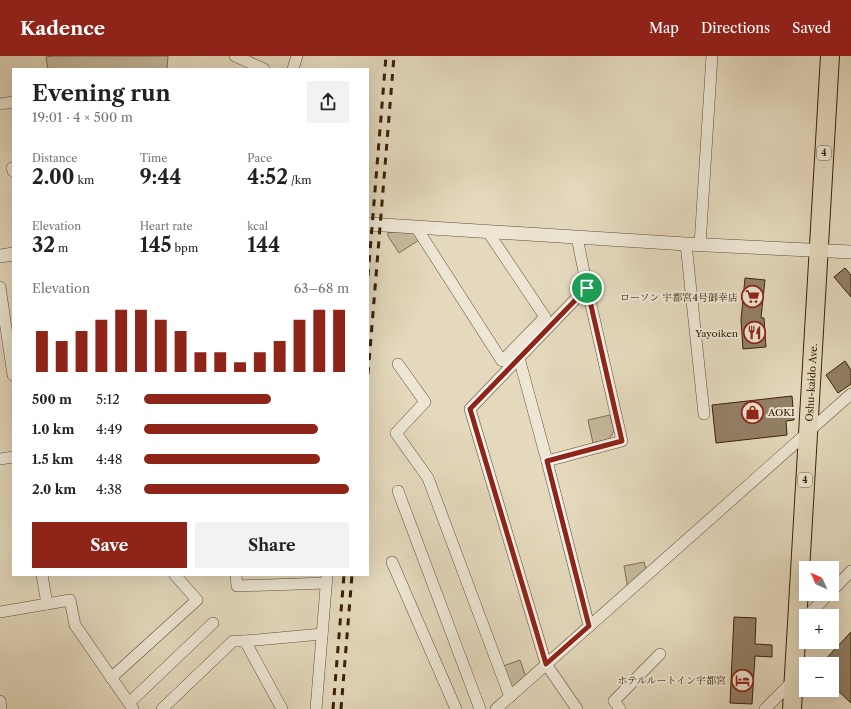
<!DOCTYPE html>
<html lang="en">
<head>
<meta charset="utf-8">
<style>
	:root { --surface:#fff; --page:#f2f2f2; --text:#222; --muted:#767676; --accent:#8f2418 }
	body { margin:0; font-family:"Libre Caslon Text","Noto Serif JP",serif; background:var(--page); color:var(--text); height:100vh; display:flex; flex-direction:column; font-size:15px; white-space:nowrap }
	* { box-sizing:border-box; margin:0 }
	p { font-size:13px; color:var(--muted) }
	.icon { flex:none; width:22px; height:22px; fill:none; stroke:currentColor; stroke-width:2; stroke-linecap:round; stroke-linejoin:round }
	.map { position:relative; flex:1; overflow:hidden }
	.sheet { position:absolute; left:12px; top:12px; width:357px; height:508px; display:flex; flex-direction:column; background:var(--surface); border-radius:0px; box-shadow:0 4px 16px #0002 }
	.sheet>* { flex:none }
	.needle { width:26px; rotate:315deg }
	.controls { position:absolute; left:799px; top:505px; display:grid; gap:8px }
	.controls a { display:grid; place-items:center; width:40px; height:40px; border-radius:0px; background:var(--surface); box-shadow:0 4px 16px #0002; font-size:20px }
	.pin { position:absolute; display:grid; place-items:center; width:34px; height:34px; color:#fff; margin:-17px; border:2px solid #fff; border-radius:50%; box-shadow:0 1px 4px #0007 }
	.round { display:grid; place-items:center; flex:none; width:42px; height:42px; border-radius:0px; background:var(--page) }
	.overview { display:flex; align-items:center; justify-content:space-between; height:68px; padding:0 20px }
	h1 { font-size:22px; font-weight:700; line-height:30px }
	.metrics { display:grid; grid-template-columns:repeat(3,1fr); gap:6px; height:68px; padding:4px 20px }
	.metrics div { display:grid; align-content:center }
	.metrics b { font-size:20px; font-weight:700 }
	.metrics small { font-size:11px; font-weight:400 }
	.metrics p { font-size:11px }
	.chart { height:112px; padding:8px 20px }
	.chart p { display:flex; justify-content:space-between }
	.chart svg { width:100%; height:72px; margin-top:4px; stroke:var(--accent); stroke-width:6 }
	.primary-button { display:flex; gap:8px; margin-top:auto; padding:8px 20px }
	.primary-button a { flex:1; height:46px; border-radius:0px; background:var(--accent); color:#fff; font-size:16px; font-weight:700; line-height:46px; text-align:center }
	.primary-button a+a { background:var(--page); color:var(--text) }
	ul { padding:0 20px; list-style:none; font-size:13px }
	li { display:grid; grid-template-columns:64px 48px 1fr; align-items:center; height:30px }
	li i { height:10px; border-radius:5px; background:var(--accent) }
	header { display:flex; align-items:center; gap:24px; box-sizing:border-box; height:56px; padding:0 20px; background:var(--accent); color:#fff }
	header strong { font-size:19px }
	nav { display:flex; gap:22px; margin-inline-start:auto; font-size:14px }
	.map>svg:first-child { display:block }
	.green { fill:#c7ba9e; stroke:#816d53 }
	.building { fill:#938066; stroke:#3b2008 }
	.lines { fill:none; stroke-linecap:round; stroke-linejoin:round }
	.minor-casing { stroke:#654e35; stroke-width:12 }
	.tertiary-casing { stroke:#654e35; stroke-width:14 }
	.trunk-casing { stroke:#3b2008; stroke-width:20 }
	.minor { stroke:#ede6d4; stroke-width:11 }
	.tertiary { stroke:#ede6d4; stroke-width:13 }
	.trunk { stroke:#e4d9bd; stroke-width:18 }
	.rail { stroke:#3b2008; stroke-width:3; stroke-dasharray:7 7; stroke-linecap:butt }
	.route-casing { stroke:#fff; stroke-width:8 }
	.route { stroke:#8f2418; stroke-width:5 }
	.labels { text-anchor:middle; stroke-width:4; stroke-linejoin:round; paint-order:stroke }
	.shield { fill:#ede6d4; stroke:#705b45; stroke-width:1 }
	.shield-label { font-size:9px; font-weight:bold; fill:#3b2008 }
	.poi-label { font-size:10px; fill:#3b2008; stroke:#ede6d4; text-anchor:end }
	.street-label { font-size:10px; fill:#3b2008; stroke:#ede6d4 }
</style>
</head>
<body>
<header>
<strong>Kadence</strong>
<nav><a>Map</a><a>Directions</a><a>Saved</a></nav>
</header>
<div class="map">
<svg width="851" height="653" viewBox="0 0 851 653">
	<rect width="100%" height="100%" fill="#e4d9bd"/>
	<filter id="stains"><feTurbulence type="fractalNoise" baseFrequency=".005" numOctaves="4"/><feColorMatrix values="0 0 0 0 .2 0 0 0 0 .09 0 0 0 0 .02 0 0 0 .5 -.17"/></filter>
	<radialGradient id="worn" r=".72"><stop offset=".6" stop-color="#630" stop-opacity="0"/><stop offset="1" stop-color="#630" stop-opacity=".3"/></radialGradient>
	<!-- green -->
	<g class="green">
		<polygon points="53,0 168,0 167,13 48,13 46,1"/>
		<polygon points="388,176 414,177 419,184 399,197 388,180"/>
		<polygon points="610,359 614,375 609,383 593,387 588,364"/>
		<polygon points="644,506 647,516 628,533 624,510"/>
		<polygon points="520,604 527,624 516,633 511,632 503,610"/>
	</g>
	<!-- building -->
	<g class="building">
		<polygon points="845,212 851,219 851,241 834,221"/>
		<polygon points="745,222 765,224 761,262 764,262 766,291 743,293 741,264"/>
		<polygon points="845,305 851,314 851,328 838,337 826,319"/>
		<polygon points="792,340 794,364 786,365 787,379 716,387 712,349"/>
		<polygon points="734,561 756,562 755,588 772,589 772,601 755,600 752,648 730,647"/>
		<polygon points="851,576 851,647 832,629 832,608 821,608"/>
	</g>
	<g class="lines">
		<defs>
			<g id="minor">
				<polyline points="235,0 264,13"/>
				<polyline points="293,13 297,0"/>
				<polyline points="0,48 13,46"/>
				<polyline points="12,112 13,115"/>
				<polyline points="416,171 502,305 545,261 488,176"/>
				<polyline points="686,188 704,358"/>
				<polyline points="700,189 712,0"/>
				<polyline points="0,231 13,319"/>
				<polyline points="519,302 547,405 589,570"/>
				<polyline points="398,308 425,346 396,377 428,422 510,641"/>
				<polyline points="0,403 13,401"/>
				<polyline points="547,405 622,385 587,231 577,181"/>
				<polyline points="398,435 480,653"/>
				<polyline points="392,506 456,653"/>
				<polyline points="42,519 47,548"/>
				<polyline points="236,519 237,530 326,527"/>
				<polyline points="832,535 851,515"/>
				<polyline points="0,556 70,544 75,569 133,653"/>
				<polyline points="807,560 829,538"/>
				<polyline points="245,585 322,578"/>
				<polyline points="111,622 197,544 175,519"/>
				<polyline points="0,645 1,653"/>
				<polyline points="129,647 213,567"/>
				<polyline points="162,653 233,585 245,585 282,653"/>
				<polyline points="316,653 327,519"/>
				<polyline points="496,653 851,338"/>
				<polyline points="577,653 546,608 470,353 587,231"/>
				<polyline points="620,653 614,645 660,598"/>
				<polyline points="765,653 794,624"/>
			</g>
			<g id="tertiary">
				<polyline points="368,168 686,188 851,196"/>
				<polyline points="0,200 13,198"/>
			</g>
			<g id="trunk">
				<path id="s1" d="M792,653L830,0"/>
			</g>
		</defs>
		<!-- minor casing -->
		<use href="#minor" class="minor-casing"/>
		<!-- tertiary casing -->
		<use href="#tertiary" class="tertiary-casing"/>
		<!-- trunk casing -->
		<use href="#trunk" class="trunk-casing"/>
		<!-- minor -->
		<use href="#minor" class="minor"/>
		<!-- tertiary -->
		<use href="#tertiary" class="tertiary"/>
		<!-- trunk -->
		<use href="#trunk" class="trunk"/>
		<!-- rail -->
		<g class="rail">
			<polyline points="368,220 386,0"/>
			<polyline points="368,318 394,0"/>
			<polyline points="333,653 344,519"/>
			<polyline points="341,653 352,519"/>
		</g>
	</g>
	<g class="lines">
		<defs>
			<polygon id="route" points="587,232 622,385 547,405 589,570 546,608 470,353"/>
		</defs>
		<!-- route casing -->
		<use href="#route" class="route-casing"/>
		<!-- route -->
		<use href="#route" class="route"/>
	</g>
	<!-- icons -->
	<defs>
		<symbol id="supermarket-ring" viewBox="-11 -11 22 22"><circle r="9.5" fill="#ede6d4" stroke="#8f2418" stroke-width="1.5"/><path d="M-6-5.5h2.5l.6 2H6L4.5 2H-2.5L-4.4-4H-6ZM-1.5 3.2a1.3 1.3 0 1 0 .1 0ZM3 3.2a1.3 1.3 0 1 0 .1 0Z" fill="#8f2418"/></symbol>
		<symbol id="restaurant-ring" viewBox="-11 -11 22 22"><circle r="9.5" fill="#ede6d4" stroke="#8f2418" stroke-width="1.5"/><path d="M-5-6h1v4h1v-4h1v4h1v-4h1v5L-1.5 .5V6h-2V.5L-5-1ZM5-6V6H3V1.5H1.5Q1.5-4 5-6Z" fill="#8f2418"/></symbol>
		<symbol id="shop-ring" viewBox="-11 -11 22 22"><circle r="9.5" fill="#ede6d4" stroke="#8f2418" stroke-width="1.5"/><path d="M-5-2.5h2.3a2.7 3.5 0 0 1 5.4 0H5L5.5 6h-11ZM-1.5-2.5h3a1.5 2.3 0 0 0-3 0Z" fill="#8f2418"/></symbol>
		<symbol id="hotel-ring" viewBox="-11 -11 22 22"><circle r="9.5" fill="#ede6d4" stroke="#8f2418" stroke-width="1.5"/><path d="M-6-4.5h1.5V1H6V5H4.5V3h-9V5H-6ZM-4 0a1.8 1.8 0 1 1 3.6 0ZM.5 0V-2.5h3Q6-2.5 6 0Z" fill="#8f2418"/></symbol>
	</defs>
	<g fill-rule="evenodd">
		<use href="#supermarket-ring" x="740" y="228" width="25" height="25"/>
		<use href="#restaurant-ring" x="742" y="264" width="25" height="25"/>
		<use href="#shop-ring" x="740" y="344" width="25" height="25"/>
		<use href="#hotel-ring" x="730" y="612" width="25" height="25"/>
	</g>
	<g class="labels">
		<!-- shield labels -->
		<g class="shield">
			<rect x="817" y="90" width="14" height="14" rx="3"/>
			<rect x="798" y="417" width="14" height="14" rx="3"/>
		</g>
		<g class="shield-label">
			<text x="824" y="100">4</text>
			<text x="805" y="427">4</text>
		</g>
		<!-- poi labels -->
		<g class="poi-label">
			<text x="738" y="245">ローソン 宇都宮4号御幸店</text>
			<text x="738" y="281">Yayoiken</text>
			<text x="768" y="360" text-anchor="start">AOKI</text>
			<text x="726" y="628">ホテルルートイン宇都宮</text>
		</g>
		<!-- street labels -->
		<g class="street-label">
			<text dy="4" stroke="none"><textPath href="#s1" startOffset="327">Oshu-kaido Ave.</textPath></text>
		</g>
	</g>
	<rect width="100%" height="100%" filter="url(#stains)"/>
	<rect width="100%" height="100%" fill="url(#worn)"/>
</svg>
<div class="controls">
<a><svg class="needle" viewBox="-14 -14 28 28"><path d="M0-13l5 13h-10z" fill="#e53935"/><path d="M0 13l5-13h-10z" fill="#767676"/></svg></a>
<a>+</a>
<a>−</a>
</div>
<div class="pin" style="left:587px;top:232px;background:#1e9e55"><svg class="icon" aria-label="arrive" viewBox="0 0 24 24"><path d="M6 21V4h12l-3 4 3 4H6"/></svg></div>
<section class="sheet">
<div class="overview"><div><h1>Evening run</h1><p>19:01 · 4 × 500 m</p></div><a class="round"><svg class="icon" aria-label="share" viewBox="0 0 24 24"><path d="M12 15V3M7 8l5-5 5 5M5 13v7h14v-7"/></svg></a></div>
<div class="metrics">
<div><p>Distance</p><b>2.00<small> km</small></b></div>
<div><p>Time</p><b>9:44</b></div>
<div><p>Pace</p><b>4:52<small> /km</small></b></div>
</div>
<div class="metrics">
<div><p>Elevation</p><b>32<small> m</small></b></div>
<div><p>Heart rate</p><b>145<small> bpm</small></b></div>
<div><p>kcal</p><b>144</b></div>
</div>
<div class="chart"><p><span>Elevation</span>63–68 m</p>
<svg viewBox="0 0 160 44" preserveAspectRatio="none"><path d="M5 44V19M15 44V25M25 44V19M35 44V12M45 44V6M55 44V6M65 44V12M75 44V19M85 44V32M95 44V32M105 44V38M115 44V32M125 44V25M135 44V12M145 44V6M155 44V6"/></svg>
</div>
<ul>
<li><b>500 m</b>5:12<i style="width:62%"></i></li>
<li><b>1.0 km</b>4:49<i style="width:85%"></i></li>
<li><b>1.5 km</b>4:48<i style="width:86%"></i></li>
<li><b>2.0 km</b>4:38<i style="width:100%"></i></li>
</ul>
<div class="primary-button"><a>Save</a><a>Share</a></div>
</section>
</div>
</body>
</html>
